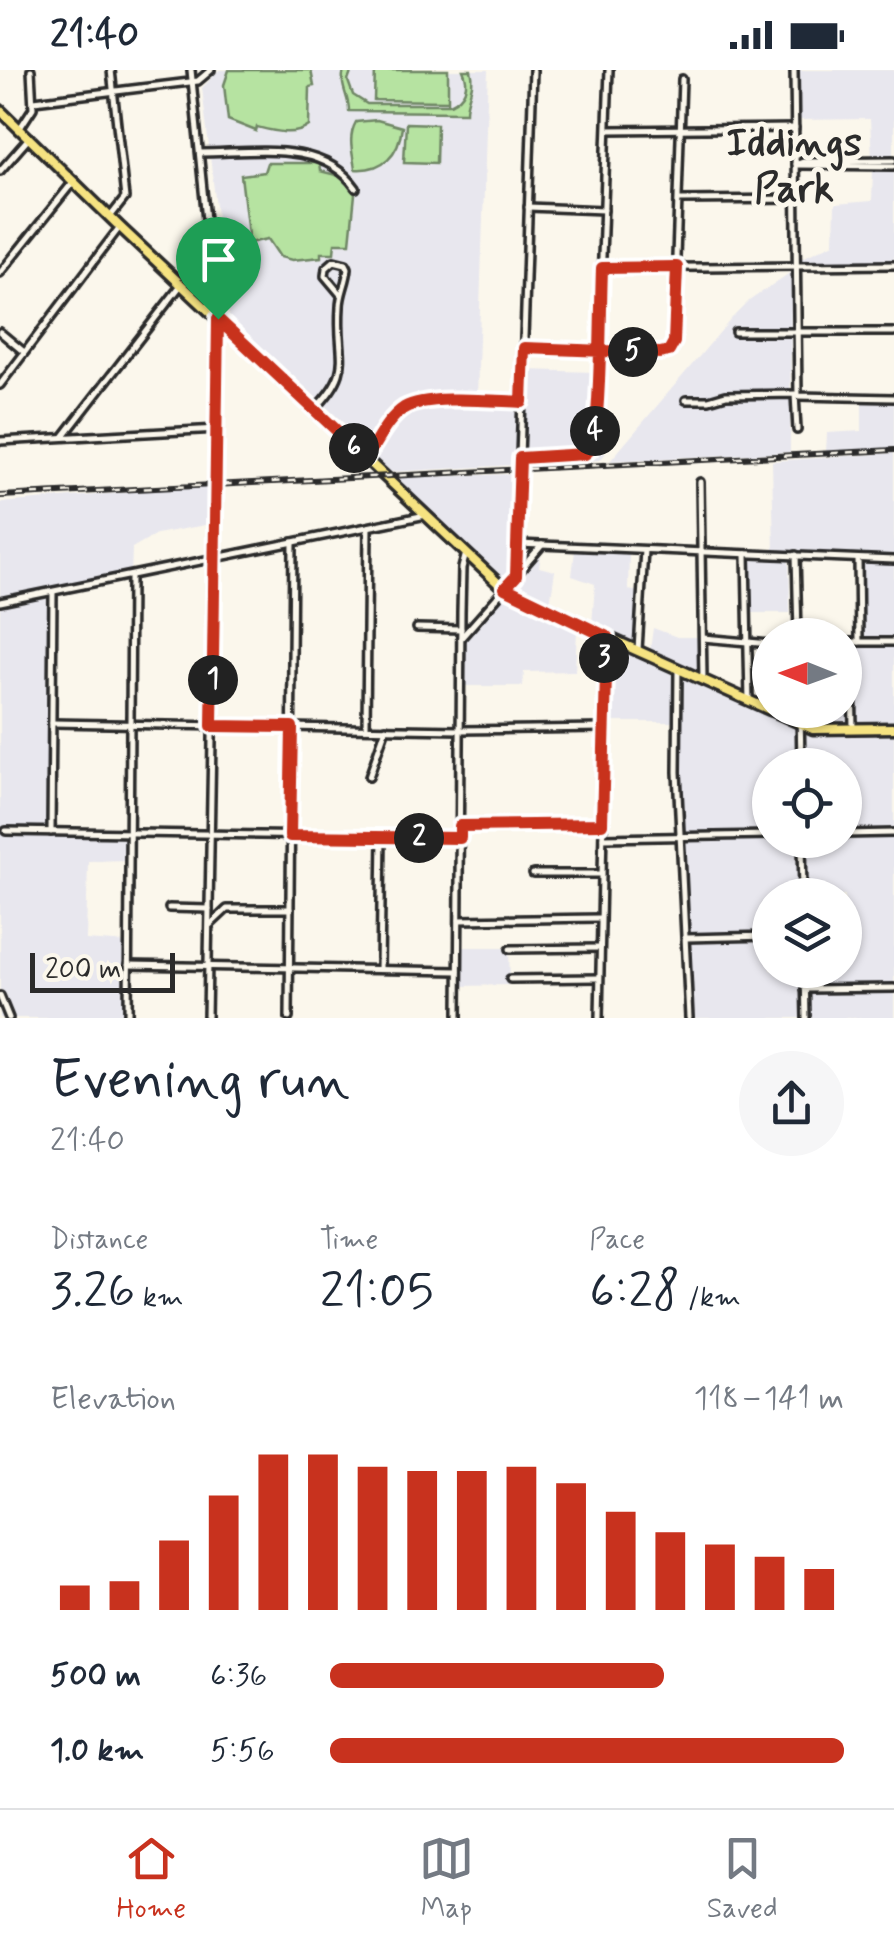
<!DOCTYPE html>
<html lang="en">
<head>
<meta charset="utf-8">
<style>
	:root { --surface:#fff; --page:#f6f6f7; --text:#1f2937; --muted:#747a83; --line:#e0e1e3; --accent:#c8321e }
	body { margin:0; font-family:Mynerve,sans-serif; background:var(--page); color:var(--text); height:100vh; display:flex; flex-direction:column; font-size:38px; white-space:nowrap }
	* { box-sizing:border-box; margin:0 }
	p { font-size:32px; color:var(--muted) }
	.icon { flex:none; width:55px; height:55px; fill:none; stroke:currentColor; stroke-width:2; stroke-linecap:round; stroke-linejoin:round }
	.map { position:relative; height:948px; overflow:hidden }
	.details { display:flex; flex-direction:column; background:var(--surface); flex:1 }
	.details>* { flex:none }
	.needle { width:65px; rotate:271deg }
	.fabs { position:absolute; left:752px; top:548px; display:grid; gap:20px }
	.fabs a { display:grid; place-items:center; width:110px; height:110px; border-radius:50%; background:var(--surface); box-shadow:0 2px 8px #0004; font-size:50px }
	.scale { position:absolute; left:30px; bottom:25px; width:145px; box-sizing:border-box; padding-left:10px; border:5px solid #2b2b2b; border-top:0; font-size:28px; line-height:35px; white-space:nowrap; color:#2b2b2b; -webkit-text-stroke:8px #fbf7ec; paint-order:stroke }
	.pin { position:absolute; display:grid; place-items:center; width:85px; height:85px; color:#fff; margin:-102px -42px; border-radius:50% 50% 50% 0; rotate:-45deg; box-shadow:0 0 10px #0007 }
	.pin .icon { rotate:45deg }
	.km { position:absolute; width:50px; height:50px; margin:-25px; border-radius:50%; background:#222; color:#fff; font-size:28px; line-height:50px; text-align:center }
	.round { display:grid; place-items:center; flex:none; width:105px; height:105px; border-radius:52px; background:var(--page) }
	.overview { display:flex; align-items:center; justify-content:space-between; height:170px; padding:0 50px }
	h1 { font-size:55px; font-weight:600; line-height:75px }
	.metrics { display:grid; grid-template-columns:repeat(3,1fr); gap:15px; height:170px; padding:10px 50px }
	.metrics div { display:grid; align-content:center }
	.metrics b { font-size:50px; font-weight:600 }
	.metrics small { font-size:28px; font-weight:400 }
	.metrics p { font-size:28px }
	.chart { height:280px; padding:20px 50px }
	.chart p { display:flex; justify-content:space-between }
	.chart svg { width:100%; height:180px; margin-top:10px; stroke:var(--accent); stroke-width:6 }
	ul { padding:0 50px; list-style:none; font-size:32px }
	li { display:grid; grid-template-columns:160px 120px 1fr; align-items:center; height:75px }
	li i { height:25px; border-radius:12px; background:var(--accent) }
	.status { display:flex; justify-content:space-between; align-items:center; height:70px; padding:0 50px; background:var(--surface); direction:ltr }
	.status svg { height:28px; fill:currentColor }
	.dock { display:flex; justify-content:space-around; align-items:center; height:140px; border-top:2px solid var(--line); background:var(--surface); font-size:28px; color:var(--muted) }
	.dock a { display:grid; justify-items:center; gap:5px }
	.dock .selected { color:var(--accent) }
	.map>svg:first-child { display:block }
	.built { fill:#e8e7ee; fill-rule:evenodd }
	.green { fill:#b6e3a1; stroke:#708766; stroke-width:2.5 }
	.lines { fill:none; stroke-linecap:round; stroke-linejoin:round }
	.minor-casing { stroke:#2b2b2b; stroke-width:12 }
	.major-casing { stroke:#2b2b2b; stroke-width:15 }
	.minor { stroke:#fbf7ec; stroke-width:5 }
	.major { stroke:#f6e381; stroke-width:8 }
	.rail-casing { stroke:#2b2b2b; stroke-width:6 }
	.rail { stroke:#fbf7ec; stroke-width:2.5; stroke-dasharray:8; stroke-linecap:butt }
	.route-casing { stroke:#fff; stroke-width:20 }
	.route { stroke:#c8321e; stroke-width:12 }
	.labels { text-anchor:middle; stroke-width:10; stroke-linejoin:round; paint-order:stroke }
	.neighbourhood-label { font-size:40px; font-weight:bold; fill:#2b2b2b; stroke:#fbf7ec }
</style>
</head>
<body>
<div class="status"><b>21:40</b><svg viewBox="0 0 49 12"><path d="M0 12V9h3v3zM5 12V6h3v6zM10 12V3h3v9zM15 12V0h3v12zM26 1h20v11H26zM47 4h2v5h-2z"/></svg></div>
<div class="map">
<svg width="894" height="948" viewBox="0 0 894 948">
	<rect width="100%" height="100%" fill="#fbf7ec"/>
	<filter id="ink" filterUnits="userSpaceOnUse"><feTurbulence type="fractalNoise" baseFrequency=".01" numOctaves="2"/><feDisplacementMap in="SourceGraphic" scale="20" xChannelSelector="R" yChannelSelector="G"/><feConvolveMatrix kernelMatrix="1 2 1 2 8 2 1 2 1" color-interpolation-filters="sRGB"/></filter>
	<g filter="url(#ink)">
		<!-- built -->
		<g class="built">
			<polygon points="219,0 488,0 477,328 410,331 393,344 369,377 229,247 202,18"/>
			<polygon points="797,0 894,0 894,88 872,88 870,49 797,50"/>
			<polygon points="873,99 894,99 894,194 798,195 798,190 834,173 835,134 872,131"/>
			<polygon points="791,202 790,382 610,391 732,248 749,231"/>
			<polygon points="525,300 595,302 591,376 596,382 606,383 600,390 523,397"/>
			<polygon points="862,331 894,331 894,379 826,382 827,363 862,361"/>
			<polygon points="433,334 517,334 514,395 388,402 372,387 396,348 413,337"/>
			<polygon points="894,383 894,484 774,482 772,391"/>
			<polygon points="515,404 513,497 512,503 504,509 394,408"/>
			<polygon points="217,415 216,453 156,464 132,478 131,506 53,522 51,761 129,763 129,790 88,791 86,870 128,873 128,948 0,948 0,433"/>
			<polygon points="542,480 539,497 555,501 550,534 519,521 519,506"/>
			<polygon points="575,480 629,483 628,520 641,522 636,574 592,554 595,514 572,506"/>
			<polygon points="749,486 789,487 790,543 750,543"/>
			<polygon points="861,493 894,494 894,570 861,570"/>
			<polygon points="503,527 577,561 575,601 524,602 523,616 463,616 464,569"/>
			<polygon points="653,558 677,567 699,567 700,598 695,600 650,580"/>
			<polygon points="894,574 894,653 806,652 806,640 845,640 845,575"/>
			<polygon points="608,575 673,604 673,652 607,652"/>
			<path d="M678,599L806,656L894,658V948H689L677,702ZM770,695H845V770H770ZM770,825H845V900H770Z"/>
			<polygon points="460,877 509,877 510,915 460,916"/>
		</g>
		<!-- green -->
		<g class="green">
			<path d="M229,0H311L314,16L310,17L309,56C295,67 273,61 257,57L256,61L228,50L224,15Z"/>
			<path d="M344,0H352L348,11L353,25L367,34H450C465,27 470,15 463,0H471C476,17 466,26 466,42L349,41C349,26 339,16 344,0Z"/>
			<polygon points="375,0 448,0 448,31 374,30"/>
			<path d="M377,50L402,57C399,84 383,101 355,99C353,84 347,68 356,52Z"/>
			<polygon points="406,53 437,54 436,93 404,92"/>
			<polygon points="267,93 319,93 320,101 344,107 355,124 350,173 335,173 334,183 321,183 321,187 292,190 280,187 268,169 249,173 241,105 264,102"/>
		</g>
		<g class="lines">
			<defs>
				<g id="minor">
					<polyline points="191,0 219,280 207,948"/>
					<polyline points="794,0 798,326 894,328"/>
					<polyline points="34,31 198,11 211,0"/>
					<polyline points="20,58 33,38 31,0"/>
					<polyline points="608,60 795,58"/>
					<path d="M200,83C252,83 322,69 356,118"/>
					<polyline points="795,94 803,91 894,90"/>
					<polyline points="798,95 894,96"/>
					<polyline points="0,101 29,68"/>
					<polyline points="680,130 795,129"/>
					<polyline points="528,137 604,140"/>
					<polyline points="110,147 125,128 111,0"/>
					<polyline points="602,198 894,195"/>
					<polyline points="0,203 73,112"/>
					<polyline points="0,262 24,282"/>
					<polyline points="735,262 894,262"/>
					<polyline points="524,277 660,283 673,277 682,9"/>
					<polyline points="0,315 119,158"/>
					<polyline points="686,330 709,330 726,325 795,324 797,360"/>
					<path d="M314,340C356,297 336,289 340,237C340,224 347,212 348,198L346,194L334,191L326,198L325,206L341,225"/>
					<polyline points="63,367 181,215"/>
					<polyline points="0,371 218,359"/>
					<path d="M366,388C376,373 385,355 398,343C421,322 491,331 522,331"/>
					<polyline points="520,388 585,384 595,373 609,0"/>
					<polyline points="700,412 703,609"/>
					<polyline points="518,474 894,490"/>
					<polyline points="746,484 749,631"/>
					<polyline points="796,485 798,565"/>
					<polyline points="858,490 859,572"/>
					<polyline points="518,503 542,475"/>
					<polyline points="0,532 426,445"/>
					<polyline points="417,558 461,559"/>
					<polyline points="461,568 516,506 533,0"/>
					<polyline points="703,568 770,574"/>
					<polyline points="845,572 894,572"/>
					<polyline points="638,580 644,480"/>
					<polyline points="845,595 852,603 853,658"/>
					<polyline points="678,599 677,702 689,948"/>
					<polyline points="800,640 801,695"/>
					<polyline points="52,653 460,660 603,658"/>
					<polyline points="366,658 368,457"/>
					<polyline points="369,707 386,658"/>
					<polyline points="460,756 602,754"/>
					<polyline points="6,761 458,768"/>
					<polyline points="51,762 53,522"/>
					<polyline points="845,764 894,763"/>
					<polyline points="603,768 770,765"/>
					<polyline points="802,770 803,825"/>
					<polyline points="533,804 601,804"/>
					<polyline points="169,838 209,839"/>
					<polyline points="459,850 600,848"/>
					<polyline points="210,855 227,839 290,839"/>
					<polyline points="686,868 770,866"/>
					<polyline points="510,879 600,878"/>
					<polyline points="128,895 458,901"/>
					<polyline points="380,899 382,767"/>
					<polyline points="805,900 806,948"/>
					<polyline points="510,909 599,908"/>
					<polyline points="805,919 894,918"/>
					<polyline points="0,926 9,948"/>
					<polyline points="128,948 131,506"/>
					<polyline points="289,948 293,472"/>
					<polyline points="458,948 461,542 462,498 466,483"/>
					<polyline points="599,948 607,567"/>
				</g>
				<g id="major">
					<polyline points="0,40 120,157 499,514 607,567 770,640"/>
					<polyline points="771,640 813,659 894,658"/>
				</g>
			</defs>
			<!-- minor casing -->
			<use href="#minor" class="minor-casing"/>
			<!-- major casing -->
			<use href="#major" class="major-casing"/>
			<!-- minor -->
			<use href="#minor" class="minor"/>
			<!-- major -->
			<use href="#major" class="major"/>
			<defs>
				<polyline id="rail" points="0,426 894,380"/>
			</defs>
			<!-- rail casing -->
			<use href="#rail" class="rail-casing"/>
			<!-- rail -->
			<use href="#rail" class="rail"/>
		</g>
	</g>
	<g class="lines" filter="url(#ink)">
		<defs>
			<path id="route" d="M218,249L212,656L292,657L290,766L460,768V756L602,754L607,567L505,518L516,506L520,388L585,384L594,376C601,317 600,257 602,198L677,197L674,272L669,281L660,283L524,278L522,332C493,331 428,324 404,338C387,349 377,372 366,388L218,249"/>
		</defs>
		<!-- route casing -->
		<use href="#route" class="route-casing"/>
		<!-- route -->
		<use href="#route" class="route"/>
	</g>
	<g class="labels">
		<!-- neighbourhood labels -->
		<g class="neighbourhood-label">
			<text x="794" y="85">Iddings<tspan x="794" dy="46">Park</tspan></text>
		</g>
	</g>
</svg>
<div class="fabs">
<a><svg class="needle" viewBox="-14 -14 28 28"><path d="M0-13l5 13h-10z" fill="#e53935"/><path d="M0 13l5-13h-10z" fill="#747a83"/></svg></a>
<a><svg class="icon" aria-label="locate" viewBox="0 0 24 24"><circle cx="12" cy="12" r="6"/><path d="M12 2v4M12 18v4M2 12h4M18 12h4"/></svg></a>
<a><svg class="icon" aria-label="layers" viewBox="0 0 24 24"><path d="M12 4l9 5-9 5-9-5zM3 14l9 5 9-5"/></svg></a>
</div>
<div class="scale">200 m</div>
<div class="pin" style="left:218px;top:249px;background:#1e9e55"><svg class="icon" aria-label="arrive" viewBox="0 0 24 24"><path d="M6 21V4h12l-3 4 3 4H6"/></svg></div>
<b class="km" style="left:213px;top:610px">1</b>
<b class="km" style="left:419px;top:768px">2</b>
<b class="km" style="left:604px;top:588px">3</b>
<b class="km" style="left:595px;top:361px">4</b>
<b class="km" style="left:633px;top:282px">5</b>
<b class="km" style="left:354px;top:378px">6</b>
</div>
<section class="details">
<div class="overview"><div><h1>Evening run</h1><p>21:40</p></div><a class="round"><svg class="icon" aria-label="share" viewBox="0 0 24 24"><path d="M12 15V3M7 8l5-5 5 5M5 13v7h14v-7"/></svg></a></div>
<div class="metrics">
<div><p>Distance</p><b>3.26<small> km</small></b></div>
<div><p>Time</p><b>21:05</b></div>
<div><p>Pace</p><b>6:28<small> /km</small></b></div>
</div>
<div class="chart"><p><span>Elevation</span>118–141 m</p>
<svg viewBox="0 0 160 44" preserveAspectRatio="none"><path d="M5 44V38M15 44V37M25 44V27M35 44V16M45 44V6M55 44V6M65 44V9M75 44V10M85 44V10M95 44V9M105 44V13M115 44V20M125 44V25M135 44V28M145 44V31M155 44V34"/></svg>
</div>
<ul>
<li><b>500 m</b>6:36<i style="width:65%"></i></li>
<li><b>1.0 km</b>5:56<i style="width:100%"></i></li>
</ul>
</section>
<nav class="dock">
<a class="selected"><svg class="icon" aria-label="home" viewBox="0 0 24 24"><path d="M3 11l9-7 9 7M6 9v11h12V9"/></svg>Home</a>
<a><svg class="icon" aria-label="map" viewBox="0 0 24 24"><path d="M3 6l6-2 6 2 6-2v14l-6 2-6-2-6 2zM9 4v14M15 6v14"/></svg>Map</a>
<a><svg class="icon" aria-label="saved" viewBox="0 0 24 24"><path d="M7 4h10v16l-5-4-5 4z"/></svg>Saved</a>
</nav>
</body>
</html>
